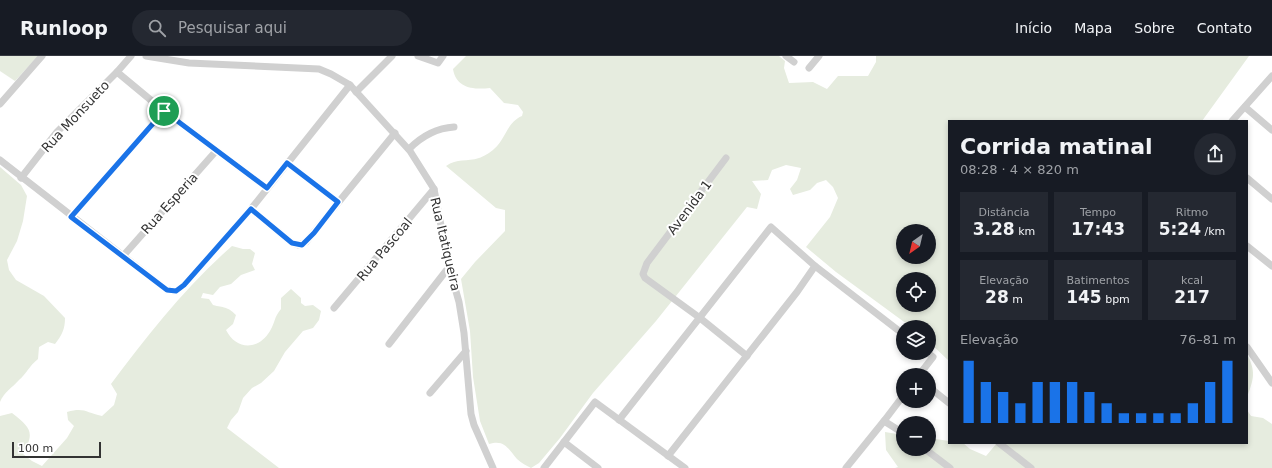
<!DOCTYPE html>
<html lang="pt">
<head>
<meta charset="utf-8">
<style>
	:root { --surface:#171b24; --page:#242831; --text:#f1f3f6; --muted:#9ea1a6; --line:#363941; --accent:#1a73e8 }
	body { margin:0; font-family:"DejaVu Sans",sans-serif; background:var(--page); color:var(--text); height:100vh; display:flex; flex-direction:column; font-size:15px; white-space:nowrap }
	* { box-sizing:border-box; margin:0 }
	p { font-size:13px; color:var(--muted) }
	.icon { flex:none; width:22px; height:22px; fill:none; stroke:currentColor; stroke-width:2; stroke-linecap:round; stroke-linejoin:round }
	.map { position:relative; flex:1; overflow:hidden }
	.side { position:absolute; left:948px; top:64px; width:300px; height:324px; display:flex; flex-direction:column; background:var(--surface); border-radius:0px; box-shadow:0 2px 6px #0003 }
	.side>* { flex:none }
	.needle { width:26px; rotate:214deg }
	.controls { position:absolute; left:896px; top:168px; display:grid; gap:8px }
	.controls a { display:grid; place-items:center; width:40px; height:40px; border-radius:50%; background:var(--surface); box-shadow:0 2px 6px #0003; font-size:20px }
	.scale { position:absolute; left:12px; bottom:10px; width:89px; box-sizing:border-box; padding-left:4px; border:2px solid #333; border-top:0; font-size:11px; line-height:14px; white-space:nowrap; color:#333; -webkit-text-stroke:3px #fff; paint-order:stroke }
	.pin { position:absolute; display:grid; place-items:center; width:34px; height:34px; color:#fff; margin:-17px; border:2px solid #fff; border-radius:50%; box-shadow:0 1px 4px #0007 }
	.round { display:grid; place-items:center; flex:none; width:42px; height:42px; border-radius:21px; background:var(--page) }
	.head { display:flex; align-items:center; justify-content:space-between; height:68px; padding:0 12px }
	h1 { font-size:22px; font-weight:700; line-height:30px }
	.metrics { display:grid; grid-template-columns:repeat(3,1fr); gap:6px; height:68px; padding:4px 12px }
	.metrics div { display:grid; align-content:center; border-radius:0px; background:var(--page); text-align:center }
	.metrics b { font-size:17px; font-weight:700 }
	.metrics small { font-size:11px; font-weight:400 }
	.metrics p { font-size:11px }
	.chart { height:112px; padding:8px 12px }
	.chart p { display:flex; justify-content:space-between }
	.chart svg { width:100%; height:72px; margin-top:4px; stroke:var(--accent); stroke-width:6 }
	header { display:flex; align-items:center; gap:24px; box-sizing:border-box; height:56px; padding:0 20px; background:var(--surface); border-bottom:1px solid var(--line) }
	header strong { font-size:19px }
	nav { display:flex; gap:22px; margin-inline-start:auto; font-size:14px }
	.search { width:280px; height:36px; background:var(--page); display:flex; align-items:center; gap:10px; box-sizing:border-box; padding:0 14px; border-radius:22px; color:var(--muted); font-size:15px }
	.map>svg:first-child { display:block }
	.green { fill:#e6ecdf; fill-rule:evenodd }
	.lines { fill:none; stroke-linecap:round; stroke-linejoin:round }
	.street { stroke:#d0d0d0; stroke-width:7 }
	.route-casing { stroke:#fff; stroke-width:8 }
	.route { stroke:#1a73e8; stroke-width:5 }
	.labels { text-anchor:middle; stroke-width:4; stroke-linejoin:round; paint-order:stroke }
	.street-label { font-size:13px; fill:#333; stroke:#fff }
</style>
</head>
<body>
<header>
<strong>Runloop</strong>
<div class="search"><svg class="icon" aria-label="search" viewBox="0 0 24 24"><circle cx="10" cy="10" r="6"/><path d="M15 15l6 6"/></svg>Pesquisar aqui</div>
<nav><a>Início</a><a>Mapa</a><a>Sobre</a><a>Contato</a></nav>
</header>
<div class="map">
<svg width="1272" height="412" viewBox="0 0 1272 412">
	<rect width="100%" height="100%" fill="#fff"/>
	<!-- green -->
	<g class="green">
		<polygon points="0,0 38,0 15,25 0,15"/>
		<path d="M466,0H779L785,5L784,12L789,27L813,26L827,33L838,20H868L876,6V0H1249L1202,65H949V305L929,286V271H911L836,216L806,191L830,161L838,142L833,131L826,124L817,127L810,134L793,139L790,133L797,124L801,112L786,109L772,114L768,124L752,125L761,138L757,153L747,151L656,265L593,337L560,382L539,407L531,412C527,410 521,407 517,403C508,393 505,383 489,388L480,365L473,321L470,275L461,223L475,206L505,175V154L496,152L446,110C457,102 467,106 479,102C483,101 491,96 494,93C506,83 507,66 522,60L523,56L518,49L504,47L490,32C473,34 456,32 453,13ZM903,175H929V201H903ZM903,223H929V249H903Z"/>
		<path d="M0,111L21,129L27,140L23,165L17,185L7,204L9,214L16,224L44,240L65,262C65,273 62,279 55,288L48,286L39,291L38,303C29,310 27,317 19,324C12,332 4,336 0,346Z"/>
		<path d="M232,190L243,193H250L255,197L252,208L255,214L241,219L231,228L220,231L213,239L203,237L201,242L209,243L213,249C224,252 227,250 236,259L233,268L226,274C236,294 258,295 270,275C275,267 274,261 281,253V242L291,233L301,242V247L305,250L313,249L321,255L319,264L313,272L303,275L285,296L274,315L261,327L252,332L243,342L238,356L231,364L227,372L279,412H0V360L12,357C31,372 35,376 23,398L32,405L42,410L67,382L74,370L68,364L67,356C85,351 86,357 102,360L114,349L117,338L111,328C148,279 185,231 232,190Z"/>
		<path d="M1247,298C1256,316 1254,322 1247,341Z"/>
		<polygon points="1247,354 1251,360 1263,362 1272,368 1272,412 895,412 898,411 886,394 885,376 903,379 903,393 929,393 929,382 949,385 949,387 963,387 970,393 986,400 997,387 1247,387"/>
	</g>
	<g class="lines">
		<!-- street -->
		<g class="street">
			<polyline points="146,0 189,7 319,13 331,18 350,29 410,95 434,133 449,211 459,246 464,277 471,358 474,369 493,412"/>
			<polyline points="418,0 438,7 443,0"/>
			<polyline points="786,0 794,6"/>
			<polyline points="809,12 819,0"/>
			<polyline points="117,16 131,0"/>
			<polyline points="356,36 392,0"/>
			<polyline points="0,48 42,0"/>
			<polyline points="1245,51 1272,74"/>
			<polyline points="1232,65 1272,20"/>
			<path d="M409,93C421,81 437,72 454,71"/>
			<polyline points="726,102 647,207 643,218 645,222 700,262 747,300"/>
			<polyline points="0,104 167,234 176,235 184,229 251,153 350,29"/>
			<polyline points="287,107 338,146"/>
			<polyline points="21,122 57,76 117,16 164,55 267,132"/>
			<polyline points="1247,122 1272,143"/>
			<polyline points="251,153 292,187 298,189 306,186 395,77"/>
			<polyline points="71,161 164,55"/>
			<polyline points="1247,190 1272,210"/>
			<polyline points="123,200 216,95"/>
			<polyline points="815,210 903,278"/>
			<polyline points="334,252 434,133"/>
			<polyline points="389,288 449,211"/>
			<polyline points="1247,291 1272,327"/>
			<polyline points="919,319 933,301 928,297"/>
			<polyline points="929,331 949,347"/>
			<polyline points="430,337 466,295"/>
			<polyline points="619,364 771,171 815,210 797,236 668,400"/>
			<polyline points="884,365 903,340"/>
			<polyline points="564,386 598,412"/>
			<polyline points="999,387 1031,412"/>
			<polyline points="925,393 950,412"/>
			<polyline points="544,412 595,346 685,412"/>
			<polyline points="846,412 884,365 903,377"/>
		</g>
	</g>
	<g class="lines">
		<defs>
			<polygon id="route" points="164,55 267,132 287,107 338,146 314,177 302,189 292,187 251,153 184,229 176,235 167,234 71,161"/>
		</defs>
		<!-- route casing -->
		<use href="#route" class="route-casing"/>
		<!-- route -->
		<use href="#route" class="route"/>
	</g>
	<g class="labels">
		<!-- street labels -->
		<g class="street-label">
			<text transform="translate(75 60) rotate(-47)" y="5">Rua Monsueto</text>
			<text transform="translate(169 147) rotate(-48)" y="5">Rua Esperia</text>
			<text transform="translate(689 151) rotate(-53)" y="5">Avenida 1</text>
			<text transform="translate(446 188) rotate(77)" y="5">Rua Itatiqueira</text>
			<text transform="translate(384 193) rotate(-50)" y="5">Rua Pascoal</text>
		</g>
	</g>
</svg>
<div class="controls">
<a><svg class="needle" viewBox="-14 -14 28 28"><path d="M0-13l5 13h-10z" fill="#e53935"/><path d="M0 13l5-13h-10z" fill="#9ea1a6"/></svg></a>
<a><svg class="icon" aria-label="locate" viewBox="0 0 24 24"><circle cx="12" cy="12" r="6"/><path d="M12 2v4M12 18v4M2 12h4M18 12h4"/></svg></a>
<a><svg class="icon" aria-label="layers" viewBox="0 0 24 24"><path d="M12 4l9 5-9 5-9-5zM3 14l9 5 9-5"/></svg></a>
<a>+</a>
<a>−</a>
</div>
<div class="scale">100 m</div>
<div class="pin" style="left:164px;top:55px;background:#1e9e55"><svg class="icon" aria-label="arrive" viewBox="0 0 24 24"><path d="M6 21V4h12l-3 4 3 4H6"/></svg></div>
<section class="side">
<div class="head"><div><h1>Corrida matinal</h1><p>08:28 · 4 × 820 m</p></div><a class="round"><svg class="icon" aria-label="share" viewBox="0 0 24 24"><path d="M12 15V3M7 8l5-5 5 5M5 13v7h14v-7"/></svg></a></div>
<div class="metrics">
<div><p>Distância</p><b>3.28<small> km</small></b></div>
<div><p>Tempo</p><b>17:43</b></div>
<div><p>Ritmo</p><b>5:24<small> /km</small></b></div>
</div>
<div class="metrics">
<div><p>Elevação</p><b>28<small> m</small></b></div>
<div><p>Batimentos</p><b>145<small> bpm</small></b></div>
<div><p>kcal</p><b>217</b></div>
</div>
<div class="chart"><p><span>Elevação</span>76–81 m</p>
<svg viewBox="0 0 160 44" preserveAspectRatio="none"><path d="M5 44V6M15 44V19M25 44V25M35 44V32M45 44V19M55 44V19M65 44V19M75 44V25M85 44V32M95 44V38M105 44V38M115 44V38M125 44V38M135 44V32M145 44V19M155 44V6"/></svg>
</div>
</section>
</div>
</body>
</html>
